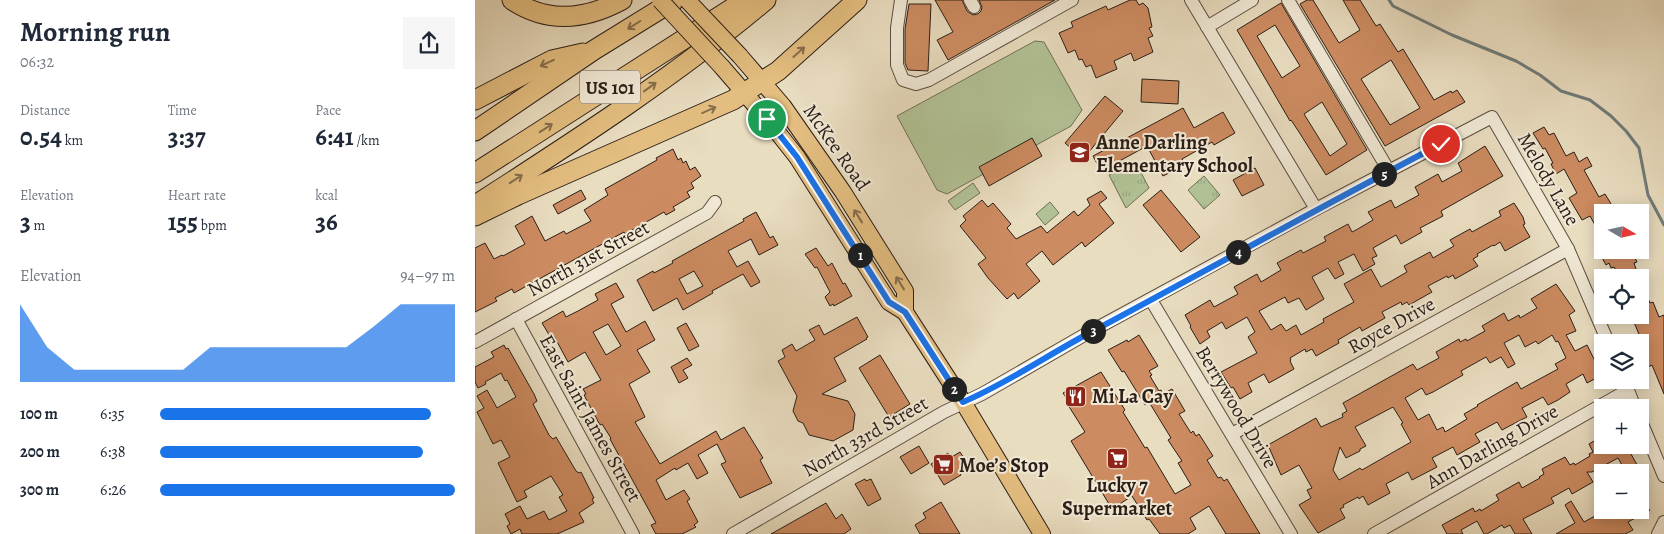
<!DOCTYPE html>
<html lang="en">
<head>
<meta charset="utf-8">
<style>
	:root { --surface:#fff; --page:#f6f6f7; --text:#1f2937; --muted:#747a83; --accent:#1a73e8 }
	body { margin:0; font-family:Alegreya,serif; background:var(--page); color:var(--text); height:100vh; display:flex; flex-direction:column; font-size:19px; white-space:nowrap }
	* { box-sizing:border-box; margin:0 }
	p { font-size:16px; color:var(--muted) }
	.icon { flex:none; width:28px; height:28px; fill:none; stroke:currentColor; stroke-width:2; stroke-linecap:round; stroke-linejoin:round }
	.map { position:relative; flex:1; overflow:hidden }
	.sheet { display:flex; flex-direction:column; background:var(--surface); width:475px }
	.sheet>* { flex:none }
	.needle { width:32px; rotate:99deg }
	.fabs { position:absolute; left:1119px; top:204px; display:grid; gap:10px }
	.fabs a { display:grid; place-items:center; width:55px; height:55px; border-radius:0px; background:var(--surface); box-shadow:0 2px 12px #0003; font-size:25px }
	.pin { position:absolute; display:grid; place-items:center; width:42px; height:42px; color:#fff; margin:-21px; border:2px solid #fff; border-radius:50%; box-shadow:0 1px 5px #0007 }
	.km { position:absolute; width:25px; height:25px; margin:-12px; border-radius:50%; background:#222; color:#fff; font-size:14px; line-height:25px; text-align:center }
	.round { display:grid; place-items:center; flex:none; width:52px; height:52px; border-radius:0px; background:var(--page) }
	.head { display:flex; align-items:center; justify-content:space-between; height:85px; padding:0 20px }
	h1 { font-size:28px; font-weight:700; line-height:38px }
	.stats { display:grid; grid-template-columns:repeat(3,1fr); gap:8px; height:85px; padding:5px 20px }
	.stats div { display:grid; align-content:center }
	.stats b { font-size:25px; font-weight:700 }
	.stats small { font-size:14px; font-weight:400 }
	.stats p { font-size:14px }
	.chart { height:140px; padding:10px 20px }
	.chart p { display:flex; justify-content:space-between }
	.chart svg { width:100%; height:90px; margin-top:5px; fill:var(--accent); opacity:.7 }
	ul { padding:0 20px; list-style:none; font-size:16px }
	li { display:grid; grid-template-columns:80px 60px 1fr; align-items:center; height:38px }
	li i { height:12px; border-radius:6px; background:var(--accent) }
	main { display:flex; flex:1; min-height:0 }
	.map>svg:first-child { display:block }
	.grass { fill:#b2c296; stroke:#6e7056 }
	.park { fill:url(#park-tufts); stroke:#6e7056 }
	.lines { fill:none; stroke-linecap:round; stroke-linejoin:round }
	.stream { stroke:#6e7c7a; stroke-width:3 }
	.building { fill:#cd8b61; stroke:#2a1e17; fill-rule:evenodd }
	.minor-casing { stroke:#5a4e41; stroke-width:14 }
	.major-casing { stroke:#2a1e17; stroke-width:18 }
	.highway-casing { stroke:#2a1e17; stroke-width:21 }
	.minor { stroke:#f1e9d6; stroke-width:12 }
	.major { stroke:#e4be80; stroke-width:16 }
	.highway { stroke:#e4be80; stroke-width:19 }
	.major-bridge-casing { stroke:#2a1e17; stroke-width:18; stroke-linecap:butt }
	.major-bridge { stroke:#e4be80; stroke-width:16 }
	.oneway { stroke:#876e4c }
	.route-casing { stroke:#fff; stroke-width:10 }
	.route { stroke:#1a73e8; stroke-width:6 }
	.labels { text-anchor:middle; stroke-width:4; stroke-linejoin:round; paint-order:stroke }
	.shield { fill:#f1e9d6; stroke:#665b50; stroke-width:1 }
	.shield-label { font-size:19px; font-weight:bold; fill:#2a1e17 }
	.poi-label { font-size:20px; font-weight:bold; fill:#2a1e17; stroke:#f1e9d6; text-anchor:start }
	.street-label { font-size:20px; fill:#2a1e17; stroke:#f1e9d6 }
</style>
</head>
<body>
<main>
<section class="sheet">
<div class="head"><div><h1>Morning run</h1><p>06:32</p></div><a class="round"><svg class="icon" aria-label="share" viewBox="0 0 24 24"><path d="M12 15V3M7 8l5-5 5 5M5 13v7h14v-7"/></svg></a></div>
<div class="stats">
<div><p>Distance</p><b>0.54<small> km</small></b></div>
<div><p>Time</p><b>3:37</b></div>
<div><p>Pace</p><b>6:41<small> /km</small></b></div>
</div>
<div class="stats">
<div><p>Elevation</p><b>3<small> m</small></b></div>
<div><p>Heart rate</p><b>155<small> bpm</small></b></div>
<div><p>kcal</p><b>36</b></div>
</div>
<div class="chart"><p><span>Elevation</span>94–97 m</p>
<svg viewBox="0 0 160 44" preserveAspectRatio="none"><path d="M0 44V6L10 27L20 38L30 38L40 38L50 38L60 38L70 27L80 27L90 27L100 27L110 27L120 27L130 17L140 6L150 6L160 6V44z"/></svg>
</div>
<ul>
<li><b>100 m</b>6:35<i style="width:92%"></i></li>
<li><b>200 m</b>6:38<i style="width:89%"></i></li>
<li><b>300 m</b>6:26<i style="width:100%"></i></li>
</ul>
</section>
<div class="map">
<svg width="1189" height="534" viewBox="0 0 1189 534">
	<defs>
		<pattern id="park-tufts" width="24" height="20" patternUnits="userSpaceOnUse" patternTransform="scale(1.25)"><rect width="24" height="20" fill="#b2c296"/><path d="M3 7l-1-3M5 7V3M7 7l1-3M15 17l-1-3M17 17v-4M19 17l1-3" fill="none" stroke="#99a681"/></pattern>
	</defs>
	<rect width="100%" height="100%" fill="#e9ddc0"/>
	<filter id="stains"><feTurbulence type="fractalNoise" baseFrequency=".004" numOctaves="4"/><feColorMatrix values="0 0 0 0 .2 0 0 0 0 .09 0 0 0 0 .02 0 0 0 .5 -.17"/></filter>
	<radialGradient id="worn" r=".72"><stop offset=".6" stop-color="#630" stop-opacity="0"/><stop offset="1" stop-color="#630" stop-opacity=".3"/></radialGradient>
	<!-- grass -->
	<g class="grass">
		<polygon points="560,41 569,42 607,110 596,126 472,194 462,190 422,116"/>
		<polygon points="498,183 505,193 480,210 473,201"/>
		<polygon points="575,202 584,213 570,225 561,214"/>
	</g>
	<!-- park -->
	<g class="park">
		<polygon points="660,161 674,188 651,208 634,175"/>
		<polygon points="729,176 745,195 729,209 713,190"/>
	</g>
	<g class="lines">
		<!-- stream -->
		<polyline class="stream" points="914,0 918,6 977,35 1041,61 1065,75 1086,91 1115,100 1136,116 1151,131 1164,148 1173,195 1189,225"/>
	</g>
	<!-- building -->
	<g class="building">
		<polygon points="460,0 487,0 492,11 498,15 503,14 506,11 507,7 504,0 580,0 473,60 462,40 478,32"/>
		<polygon points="655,0 661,0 664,5 668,3 673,8 677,27 674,28 678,36 673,38 678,52 659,61 656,53 639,61 642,69 621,78 616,65 611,67 607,59 604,60 600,50 593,53 584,33 598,27 596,22 631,6 633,10"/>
		<path d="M832,0H838L864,43L885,30L868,0H885L901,26L905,24L923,52L928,49L959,100L976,91L977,93L982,90L990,102L910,146L825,4ZM916,60L945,108L915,125L886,79Z"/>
		<path d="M806,3L892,150L851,175L824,132L816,120L815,121L762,30ZM800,25L825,66L807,78L782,36ZM847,102L872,144L855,156L829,114Z"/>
		<polygon points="434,4 456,4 453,71 433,70 430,63 430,29"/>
		<polygon points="667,79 704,81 703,104 666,102"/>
		<polygon points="630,96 648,111 608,159 590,143"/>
		<polygon points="708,108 719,128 748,112 760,133 739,145 737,142 707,159 710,165 688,176 672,146 626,171 618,156"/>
		<polygon points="1069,127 1074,135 1079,133 1091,156 1099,152 1104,162 1112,157 1117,166 1109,170 1124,197 1130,194 1141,212 1128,212 1128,239 1115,216 1107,220 1094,198 1102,193 1089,169 1081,174 1076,164 1078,163 1070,148 1068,149 1058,133"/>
		<polygon points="557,138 567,156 514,186 504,167"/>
		<polygon points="1010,146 1028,176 1026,177 966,211 968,216 945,228 947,232 926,244 921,235 898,248 902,256 897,258 900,264 888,271 879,254 863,262 869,274 860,279 853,268 837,277 849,299 831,310 824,298 813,303 810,297 784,311 796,330 806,324 811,331 821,325 826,335 849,322 848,319 879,302 869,284 896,269 906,287 932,272 929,266 955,252 958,258 979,246 975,240 995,229 997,232 1026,216 1024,211 1039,203 1048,217 1050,224 1048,225 1055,237 1030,251 1025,242 1019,246 1018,245 1002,254 1003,256 998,259 1003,266 980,279 978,275 973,278 972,276 953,286 957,292 934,305 932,302 927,305 926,302 907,312 910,318 887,331 885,327 863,340 864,343 841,356 837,349 831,352 830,349 815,358 816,360 815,361 819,369 794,383 789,374 773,383 777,392 765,399 758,387 756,388 746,372 782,353 773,337 780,332 772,317 751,329 747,322 732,331 735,337 725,344 715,327 716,326 710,315 735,300 739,307 763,294 759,287 782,274 786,282 806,270 802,263 826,250 828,253 851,241 849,237 873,224 877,232 881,230 898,220 893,212 916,200 920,208 944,195 940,187 963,174 967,182 987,171 983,163"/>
		<polygon points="198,149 203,160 206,158 208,163 211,161 215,170 220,167 226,176 216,183 219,188 212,192 215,197 198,207 200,210 191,215 189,212 150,234 149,232 39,293 37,289 20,298 22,301 0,312 0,248 10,243 19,259 27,255 28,256 50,244 40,226 57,216 70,241 89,231 91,234 116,221 109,210 133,195 130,189 182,160 181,158"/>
		<polygon points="780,168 789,185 767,196 758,180"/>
		<polygon points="106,190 111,199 83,214 78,205"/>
		<polygon points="686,190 725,237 706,252 668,205"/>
		<polygon points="626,191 632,198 624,204 639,223 610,247 607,242 578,265 567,251 551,264 565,281 543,299 539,293 532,299 513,278 503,264 511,258 485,226 491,220 488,216 507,200 513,207 518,203 536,224 532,228 541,239 566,226 572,233 599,211 603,216 615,205 612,199"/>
		<path d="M281,212L295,238L298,236L303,245L284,255L276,239L253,251L262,267L273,261L285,282L276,287L268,274L237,291L238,293L208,310L202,298L178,311L162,280L178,271L179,273L198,263L197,261L269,221L268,219ZM219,271L228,286L212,294L204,279Z"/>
		<polygon points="341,248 353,266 357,263 368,284 370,283 377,296 359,306 358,304 355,306 350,297 355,292 342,267 340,268 330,254"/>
		<polygon points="1123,250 1141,250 1144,255 1156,250 1162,262 1159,263 1164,278 1149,278 1146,270 1142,272 1139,267 1136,268 1134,263 1131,265"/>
		<polygon points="1165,280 1175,303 1178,302 1184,317 1189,315 1189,394 1177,365 1173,367 1167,352 1165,342 1162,341 1166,339 1156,315 1165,315"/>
		<path d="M141,283L149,297L136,304L151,332L170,321L180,340L162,350L175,372L154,384L170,417L160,422L185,464L241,431L246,440L269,427L288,458L285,460L297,483L265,498L246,464L251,462L242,444L223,455L233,473L222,479L213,463L201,470L200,468L181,480L191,500L209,490L215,499L212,501L223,522L219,525L221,527L207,534H181L176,525L181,523L135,439L136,438L127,424L125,425L109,395L111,394L108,389L126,380L110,352L93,362L79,336L76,338L67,323L88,311L91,317L103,311L123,300L120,294ZM133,324L146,346L131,355L118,332Z"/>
		<path d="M1081,284L1100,311L1094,315L1101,331L1091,335L1100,351L1112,345L1127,375L1112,383L1108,374L1091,384L1095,392L1083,400L1073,405L1068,397L1047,408L1052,417L1042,422L1027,430L1022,422L1000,434L1005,442L982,455L978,447L957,458L962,467L937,480L933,472L911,484L915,493L893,505L888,496L884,499L883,497L868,505L869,507L865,509L870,518L843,533L824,505L836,498L832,490L837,488L824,465L806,475L793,445L841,418L846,427L868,417L867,414L872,411L868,403L938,364L942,370L964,358L961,352L984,339L985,342L991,339L992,341L1010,331L1007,326L1029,313L1033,321L1044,315L1045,318L1062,308L1056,299ZM1044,335L1050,347L1061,341L1063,344L1077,335L1081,342L1083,341L1091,358L1080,364L1083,369L1046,389L1042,382L1002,405L1003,406L989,414L992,419L970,432L968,427L962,430L954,414L943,420L930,398L947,388L951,395L958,392L988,375L986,371L1011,357L1015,363L1026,357L1033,368L1040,364L1029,343ZM918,407L928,423L926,424L936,442L887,470L885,468L864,480L858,470L865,447L871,458L885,451V449L891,446L880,427Z"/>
		<polygon points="382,317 393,337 391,338 392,339 359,358 371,381 347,394 373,401 380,414 378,430 358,441 334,435 328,423 323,421 318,411 322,396 303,361 310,357 307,350 317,344 321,351 340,340 334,330 344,325 349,335"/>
		<polygon points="211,323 224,346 214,351 202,328"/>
		<polygon points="664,335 683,366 674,371 677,375 675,376 684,391 686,390 688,394 697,389 710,411 704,414 716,433 718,431 721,436 724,434 738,456 732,460 743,478 746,477 749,481 752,479 785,534 751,534 734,506 715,518 721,529 713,534 685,534 674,519 672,520 657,496 637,509 596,441 610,432 593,405 595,404 588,393 626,372 650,410 648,412 670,448 672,447 700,494 716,485 703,463 707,461 693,440 696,438 674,402 670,405 649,371 647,372 633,350 652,340 653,342"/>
		<polygon points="29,345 31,349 33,348 59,394 62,401 58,404 74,435 78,439 81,437 101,471 104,473 106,472 119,498 117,499 119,503 104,513 109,522 82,534 47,534 45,529 36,534 32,526 35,524 30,514 45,506 52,519 69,511 74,520 92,511 84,497 88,495 76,476 49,491 52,497 42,502 23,463 35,457 26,440 18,444 2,412 9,408 2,396 12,390 22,408 41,397 32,380 30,381 26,373 10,382 11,384 3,388 0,382 0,367 19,357 16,352"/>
		<polygon points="405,355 435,404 414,417 384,368"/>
		<polygon points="212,358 217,365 208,370 213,378 204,383 196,367"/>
		<polygon points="1128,436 1128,445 1151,445 1166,472 1151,472 1143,458 1117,472 1112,472 1118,482 1097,494 1094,488 1076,498 1079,503 1048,519 1057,534 1040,534 1035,525 1029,528 1027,525 1012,534 1009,534 1002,521 986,530 988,534 972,534 967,525 998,508 1000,512 1005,509 1006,511 1024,500 1021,495 1044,482 1047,488 1065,478 1064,477 1069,474 1067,469 1090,457 1095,465 1099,463 1100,465 1115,456 1114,454 1118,452 1114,444"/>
		<polygon points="444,446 454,463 436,474 425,457"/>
		<polygon points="485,452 493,464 483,470 486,475 469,485 456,464 473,453 475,458"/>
		<polygon points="390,479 391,481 396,479 406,499 393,506 380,484"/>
		<polygon points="1096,501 1109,522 1131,510 1175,510 1153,522 1158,530 1150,534 1081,534 1100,523 1090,505"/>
		<polygon points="466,502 485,534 445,534 440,525 451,518 448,513"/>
		<polygon points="351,503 361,519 367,514 376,529 369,534 296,534"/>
	</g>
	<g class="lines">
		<defs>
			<g id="minor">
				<polyline points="426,0 422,28 422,65 428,80 441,84 454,80 597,0"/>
				<polyline points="495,0 499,7"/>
				<polyline points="716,0 841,209"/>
				<polyline points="813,0 914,171"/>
				<polyline points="732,27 777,0"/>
				<polyline points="676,300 816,534"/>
				<polyline points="41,319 158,534"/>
				<polyline points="0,342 232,213 240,202"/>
				<polyline points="1149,380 1160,408"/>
				<polyline points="1165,419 1189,476"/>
				<polyline points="757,434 1093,249"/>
				<polyline points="258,534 469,412 507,394 611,334 841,209 1017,117 1093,249 1133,342"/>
				<polyline points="899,534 1153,390"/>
				<polyline points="1183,534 1189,522"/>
			</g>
			<g id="major">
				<polyline points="265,56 308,106 368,192 430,291 430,312"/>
				<polyline points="247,67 292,119 322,157 414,302 430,312 488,402 567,534"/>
			</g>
			<g id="highway">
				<path d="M37,0C73,24 110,20 147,0"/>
				<polyline points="0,100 77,60 108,53"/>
				<polyline points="0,131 119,50 200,0"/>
				<polyline points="0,173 270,0"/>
				<path d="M5,202C103,139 202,75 291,0"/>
				<polyline points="0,216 43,195 258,100 303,71 382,0"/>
			</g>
		</defs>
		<!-- minor casing -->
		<use href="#minor" class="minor-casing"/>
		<!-- major casing -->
		<use href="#major" class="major-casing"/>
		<!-- highway casing -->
		<use href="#highway" class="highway-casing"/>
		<!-- minor -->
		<use href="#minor" class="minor"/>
		<!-- major -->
		<use href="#major" class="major"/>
		<!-- highway -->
		<use href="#highway" class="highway"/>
		<defs>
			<g id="major-bridge">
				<polyline points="185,0 247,67"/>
				<polyline points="212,0 265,56"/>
			</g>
		</defs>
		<!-- major-bridge casing -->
		<use href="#major-bridge" class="major-bridge-casing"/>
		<!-- major-bridge -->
		<use href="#major-bridge" class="major-bridge"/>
	</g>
	<!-- one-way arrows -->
	<defs><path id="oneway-shaft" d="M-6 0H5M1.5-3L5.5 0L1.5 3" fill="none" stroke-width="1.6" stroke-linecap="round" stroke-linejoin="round" transform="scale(1.25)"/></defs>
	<g class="oneway">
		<use href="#oneway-shaft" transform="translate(159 25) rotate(148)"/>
		<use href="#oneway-shaft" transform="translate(324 52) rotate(-42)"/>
		<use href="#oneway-shaft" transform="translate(72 63) rotate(155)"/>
		<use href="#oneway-shaft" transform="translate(175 87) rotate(-36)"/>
		<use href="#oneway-shaft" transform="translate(234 110) rotate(-24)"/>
		<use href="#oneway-shaft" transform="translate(71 128) rotate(-33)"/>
		<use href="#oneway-shaft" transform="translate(41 179) rotate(-33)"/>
		<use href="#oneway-shaft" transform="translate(383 216) rotate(-122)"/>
		<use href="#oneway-shaft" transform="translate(425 283) rotate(-122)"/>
	</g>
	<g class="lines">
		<defs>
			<path id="route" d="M292,119L322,157L414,302L430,312L488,402C533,383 574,354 618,331C734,269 849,205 966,144"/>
		</defs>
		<!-- route casing -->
		<use href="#route" class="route-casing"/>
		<!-- route -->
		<use href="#route" class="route"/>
	</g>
	<!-- icons -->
	<defs>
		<symbol id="school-square" viewBox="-11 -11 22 22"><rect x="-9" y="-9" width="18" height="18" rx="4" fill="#8f2418" stroke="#f1e9d6"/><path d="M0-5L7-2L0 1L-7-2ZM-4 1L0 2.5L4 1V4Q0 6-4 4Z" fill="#fff"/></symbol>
		<symbol id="restaurant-square" viewBox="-11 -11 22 22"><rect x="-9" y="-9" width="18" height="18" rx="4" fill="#8f2418" stroke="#f1e9d6"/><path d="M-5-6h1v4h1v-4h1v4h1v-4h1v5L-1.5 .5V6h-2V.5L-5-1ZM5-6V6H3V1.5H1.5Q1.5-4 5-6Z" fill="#fff"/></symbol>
		<symbol id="supermarket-square" viewBox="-11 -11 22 22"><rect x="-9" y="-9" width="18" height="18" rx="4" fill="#8f2418" stroke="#f1e9d6"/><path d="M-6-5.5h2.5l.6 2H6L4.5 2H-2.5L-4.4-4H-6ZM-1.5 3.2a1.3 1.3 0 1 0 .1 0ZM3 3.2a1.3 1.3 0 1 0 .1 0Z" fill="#fff"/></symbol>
	</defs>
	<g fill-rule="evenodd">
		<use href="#school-square" x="592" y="140" width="25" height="25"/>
		<use href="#restaurant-square" x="588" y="384" width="25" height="25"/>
		<use href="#supermarket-square" x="630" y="446" width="25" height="25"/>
		<use href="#supermarket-square" x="456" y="452" width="25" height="25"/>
	</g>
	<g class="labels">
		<!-- shield labels -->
		<rect class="shield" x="105" y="70.5" width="60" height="33" rx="4"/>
		<g class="shield-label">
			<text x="135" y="94">US 101</text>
		</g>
		<!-- poi labels -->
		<g class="poi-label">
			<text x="621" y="149">Anne Darling<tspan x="621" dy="23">Elementary School</tspan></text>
			<text x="617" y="403">Mi La Cay</text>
			<text x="484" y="472">Moe’s Stop</text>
			<text x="642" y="492" text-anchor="middle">Lucky 7<tspan x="642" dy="23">Supermarket</tspan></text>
		</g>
		<!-- street labels -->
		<g class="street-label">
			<text transform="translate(362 147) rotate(55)" y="7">McKee Road</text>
			<text transform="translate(1074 179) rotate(60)" y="7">Melody Lane</text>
			<text transform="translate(113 258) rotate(-29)" y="7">North 31st Street</text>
			<text transform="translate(916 325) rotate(-29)" y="7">Royce Drive</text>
			<text transform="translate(762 407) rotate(59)" y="7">Berrywood Drive</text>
			<text transform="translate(116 418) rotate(61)" y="7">East Saint James Street</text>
			<text transform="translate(390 436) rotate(-30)" y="7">North 33rd Street</text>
			<text transform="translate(1017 446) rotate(-30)" y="7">Ann Darling Drive</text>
		</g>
	</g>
	<rect width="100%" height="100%" filter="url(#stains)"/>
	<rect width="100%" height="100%" fill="url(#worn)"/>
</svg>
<div class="fabs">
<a><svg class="needle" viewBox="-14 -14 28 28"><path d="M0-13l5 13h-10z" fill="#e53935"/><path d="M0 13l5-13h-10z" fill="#747a83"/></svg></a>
<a><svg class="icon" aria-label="locate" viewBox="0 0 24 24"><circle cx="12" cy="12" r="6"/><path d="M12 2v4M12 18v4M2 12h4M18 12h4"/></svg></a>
<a><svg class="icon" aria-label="layers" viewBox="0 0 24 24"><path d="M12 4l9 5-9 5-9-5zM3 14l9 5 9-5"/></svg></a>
<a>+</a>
<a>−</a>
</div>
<div class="pin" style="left:292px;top:119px;background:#1e9e55"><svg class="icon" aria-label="arrive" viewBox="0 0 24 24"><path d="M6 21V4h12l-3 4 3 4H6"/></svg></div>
<div class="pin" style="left:966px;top:144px;background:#d93025"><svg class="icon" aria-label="check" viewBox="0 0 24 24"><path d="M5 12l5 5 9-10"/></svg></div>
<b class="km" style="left:385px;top:255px">1</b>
<b class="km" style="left:479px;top:389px">2</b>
<b class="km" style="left:618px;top:331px">3</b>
<b class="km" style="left:763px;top:252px">4</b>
<b class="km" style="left:909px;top:174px">5</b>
</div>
</main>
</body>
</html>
